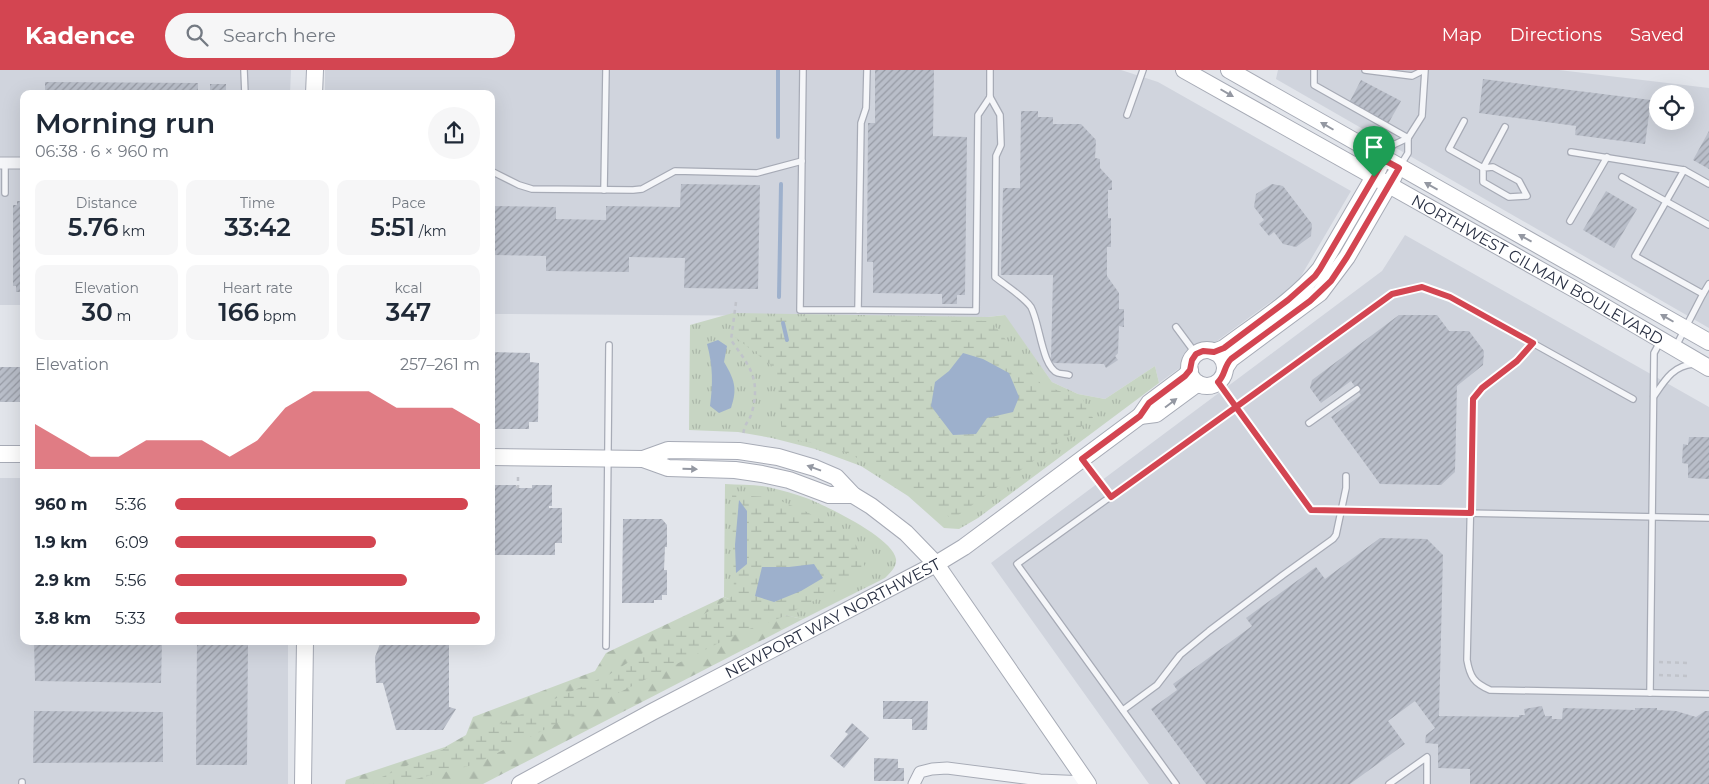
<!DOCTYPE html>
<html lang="en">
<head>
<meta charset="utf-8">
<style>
	:root { --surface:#fff; --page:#f6f6f7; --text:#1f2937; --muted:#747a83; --accent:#d34551 }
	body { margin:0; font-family:Montserrat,sans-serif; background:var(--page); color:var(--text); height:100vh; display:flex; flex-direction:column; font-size:19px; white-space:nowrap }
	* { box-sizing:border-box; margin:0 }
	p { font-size:16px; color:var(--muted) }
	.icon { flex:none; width:28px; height:28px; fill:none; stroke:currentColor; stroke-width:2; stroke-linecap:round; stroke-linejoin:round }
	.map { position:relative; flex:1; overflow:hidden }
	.sheet { position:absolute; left:20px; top:20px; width:475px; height:555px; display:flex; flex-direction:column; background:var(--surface); border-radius:10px; box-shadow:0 5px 20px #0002 }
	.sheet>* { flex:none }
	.buttons { position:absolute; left:1649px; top:15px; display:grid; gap:10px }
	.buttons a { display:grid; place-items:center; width:45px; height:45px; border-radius:50%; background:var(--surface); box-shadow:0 5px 20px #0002; font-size:25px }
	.pin { position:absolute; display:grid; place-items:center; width:42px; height:42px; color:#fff; margin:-51px -21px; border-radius:50% 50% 50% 0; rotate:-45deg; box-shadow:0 0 5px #0007 }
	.pin .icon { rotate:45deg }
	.round { display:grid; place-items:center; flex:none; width:52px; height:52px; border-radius:26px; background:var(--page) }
	.summary { display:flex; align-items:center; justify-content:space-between; height:85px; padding:0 15px }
	h1 { font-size:28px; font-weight:600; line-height:38px }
	.stats { display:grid; grid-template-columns:repeat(3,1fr); gap:8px; height:85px; padding:5px 15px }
	.stats div { display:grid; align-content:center; border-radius:10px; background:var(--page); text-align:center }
	.stats b { font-size:25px; font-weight:600 }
	.stats small { font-size:14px; font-weight:400 }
	.stats p { font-size:14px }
	.chart { height:140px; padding:10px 15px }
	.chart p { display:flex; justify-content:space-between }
	.chart svg { width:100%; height:90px; margin-top:5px; fill:var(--accent); opacity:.7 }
	ul { padding:0 15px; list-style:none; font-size:16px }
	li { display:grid; grid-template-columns:80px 60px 1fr; align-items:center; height:38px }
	li i { height:12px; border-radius:6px; background:var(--accent) }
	header { display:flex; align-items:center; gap:30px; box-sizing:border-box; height:70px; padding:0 25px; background:var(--accent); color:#fff }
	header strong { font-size:24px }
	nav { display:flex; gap:28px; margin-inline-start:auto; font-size:18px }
	.search { width:350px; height:45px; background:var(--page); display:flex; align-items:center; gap:12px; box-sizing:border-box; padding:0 18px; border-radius:28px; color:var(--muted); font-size:19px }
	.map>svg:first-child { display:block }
	.built { fill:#d0d4dd; fill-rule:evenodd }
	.grass { fill:url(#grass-tufts) }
	.forest { fill:url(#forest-firs) }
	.wetland { fill:url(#wetland-marsh) }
	.water { fill:#9db0cc }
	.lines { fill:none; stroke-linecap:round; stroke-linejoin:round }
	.stream { stroke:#9db0cc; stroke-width:4 }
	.building { fill:url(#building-hatch) }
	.lane-casing { stroke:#a7abb6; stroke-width:8 }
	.street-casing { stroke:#a7abb6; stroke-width:13 }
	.secondary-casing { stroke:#a7abb6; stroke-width:18 }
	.path { stroke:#c0c3ca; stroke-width:2.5; stroke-dasharray:4 4; stroke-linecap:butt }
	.lane { stroke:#f5f6f9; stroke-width:5.5 }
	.street { stroke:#f5f6f9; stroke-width:11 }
	.secondary { stroke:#fff; stroke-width:16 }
	.oneway { fill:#9498a2 }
	.route-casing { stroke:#fff; stroke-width:10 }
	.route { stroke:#d34551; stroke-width:6 }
	.labels { text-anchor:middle; stroke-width:4; stroke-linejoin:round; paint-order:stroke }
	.street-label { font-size:16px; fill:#2a3144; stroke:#f2f4f8 }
</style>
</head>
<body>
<header>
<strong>Kadence</strong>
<div class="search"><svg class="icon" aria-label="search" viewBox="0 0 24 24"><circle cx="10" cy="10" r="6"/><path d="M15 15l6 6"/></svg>Search here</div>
<nav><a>Map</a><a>Directions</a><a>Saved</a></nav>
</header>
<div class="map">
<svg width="1709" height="714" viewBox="0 0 1709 714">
	<defs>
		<pattern id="grass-tufts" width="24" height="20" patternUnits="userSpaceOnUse" patternTransform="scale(1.25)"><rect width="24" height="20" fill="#c7d5c3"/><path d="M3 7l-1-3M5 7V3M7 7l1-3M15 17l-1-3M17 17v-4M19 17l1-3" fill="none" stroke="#abb7a9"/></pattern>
		<pattern id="forest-firs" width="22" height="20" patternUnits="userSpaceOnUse" patternTransform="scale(1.25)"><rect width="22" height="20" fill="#c7d5c3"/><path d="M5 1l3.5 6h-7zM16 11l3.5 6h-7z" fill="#abb7a9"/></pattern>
		<pattern id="wetland-marsh" width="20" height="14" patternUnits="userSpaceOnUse" patternTransform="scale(1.25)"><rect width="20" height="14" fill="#c7d5c3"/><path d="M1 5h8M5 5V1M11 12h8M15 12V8" fill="none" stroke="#abb7a9"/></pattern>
		<pattern id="building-hatch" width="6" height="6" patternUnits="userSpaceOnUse" patternTransform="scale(1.25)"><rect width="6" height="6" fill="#b9bec9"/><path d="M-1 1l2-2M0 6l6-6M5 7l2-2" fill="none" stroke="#979ba5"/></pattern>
	</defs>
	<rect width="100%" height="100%" fill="#e2e5eb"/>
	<!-- built -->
	<g class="built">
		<polygon points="0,0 291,0 290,24 24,24 24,235 0,235"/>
		<polygon points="325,0 1121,0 1158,12 1351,121 1297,213 1159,313 1155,296 1105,329 1078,324 1052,312 1004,245 988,247 491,244 491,24 325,24"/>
		<path d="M1278,0H1559L1709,18V258L1276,9ZM1658,24H1685V51H1658Z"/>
		<polygon points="1405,165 1709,337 1709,714 1149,714 991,493 1382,201"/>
		<polygon points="0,408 24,408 24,571 288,571 288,714 0,714"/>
	</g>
	<!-- grass -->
	<g class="grass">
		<polygon points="733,243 988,247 1005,245 1052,312 1078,324 1105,329 1155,296 1159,313 978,448 959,459 944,458 908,426 861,396 815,379 772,368 738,362 689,360 690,255"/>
		<path d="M725,414C739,415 754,414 768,417C781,420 796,424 809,429C828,437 893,468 896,489C897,497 890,503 885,508L803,549L752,538L724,527Z"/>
	</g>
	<!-- forest -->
	<polygon class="forest" points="724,527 752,538 803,549 483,714 345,714 346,710 445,677 466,665 473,647 595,601 606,583"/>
	<!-- wetland -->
	<g class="wetland">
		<polygon points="738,247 991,251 1041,314 1083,330 1093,348 953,449 928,433 889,402 835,378 782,367 777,300 735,267"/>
		<polygon points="732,425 771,427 805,441 838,459 856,475 865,497 843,516 780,548 741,562 473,695 395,714 373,714 373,711 610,604 734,525"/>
	</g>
	<!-- water -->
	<g class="water">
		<path d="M718,270L727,276L724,292C734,309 738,318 731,338L719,343L710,336C713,314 713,296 707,274Z"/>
		<polygon points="963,283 983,289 1009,303 1019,327 1013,342 987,348 976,364 953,365 931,336 935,312 949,301"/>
		<polygon points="739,430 747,441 747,494 736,503 735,475"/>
		<polygon points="814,494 823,508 801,521 774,532 755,526 762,497 789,497"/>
	</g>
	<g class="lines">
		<!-- stream -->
		<g class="stream">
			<polyline points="778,0 778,67"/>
			<polyline points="779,227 781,114"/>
			<polyline points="783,253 787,270"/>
		</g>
	</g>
	<!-- building -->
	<g class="building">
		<polygon points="875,0 934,0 933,66 967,67 965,225 957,225 957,234 942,234 942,224 873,223 873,192 867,192 868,53 875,53"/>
		<polygon points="1483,9 1651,30 1645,74 1575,65 1576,56 1479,43"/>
		<polygon points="1361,10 1401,31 1388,54 1349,33"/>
		<polygon points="45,12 198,13 198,24 45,24"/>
		<rect x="210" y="14" width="16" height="10"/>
		<polygon points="1021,41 1038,41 1038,47 1053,47 1053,54 1081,54 1096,70 1095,88 1100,89 1100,98 1112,111 1112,120 1108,120 1108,148 1111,148 1111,177 1107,177 1107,206 1119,223 1119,239 1124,239 1124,257 1119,256 1118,283 1115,286 1118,290 1106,298 1104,294 1054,293 1051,291 1053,205 1001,205 1003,118 1020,118"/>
		<polygon points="1709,61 1709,99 1693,90"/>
		<polygon points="681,114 760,115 758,219 684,218 685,188 629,187 629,202 546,201 546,186 491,185 491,136 556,137 556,149 606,150 606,136 680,137"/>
		<polygon points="1272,114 1283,116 1312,154 1311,166 1296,177 1283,174 1274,162 1269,166 1259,154 1264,150 1254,137 1256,124"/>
		<polygon points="1606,121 1637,139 1614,178 1583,160"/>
		<polygon points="17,131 24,131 24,222 16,222 16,216 13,216 13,135 17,135"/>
		<polygon points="1399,245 1437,245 1449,261 1469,261 1484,281 1483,295 1457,316 1455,402 1441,415 1380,414 1331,347 1361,325 1351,311 1321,333 1310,318 1312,310"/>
		<polygon points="491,282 530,283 530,292 539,293 538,352 529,352 529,359 491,359"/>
		<rect x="0" y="297" width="24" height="35"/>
		<polygon points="1689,367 1709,367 1709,409 1688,408 1688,394 1682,393 1683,374 1688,375"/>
		<polygon points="491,415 516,415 516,418 532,418 532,415 552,415 552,436 549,436 549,438 562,438 562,473 555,473 555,485 491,485"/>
		<polygon points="21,426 24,426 24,531 20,531"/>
		<polygon points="623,449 662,449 667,455 667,477 665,477 664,500 667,500 667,525 662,525 662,530 654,530 654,533 622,533"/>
		<polygon points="1380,468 1427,469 1443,485 1439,646 1519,647 1519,645 1525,645 1524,639 1542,636 1545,646 1552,646 1552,649 1562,649 1563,638 1635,640 1635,638 1657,638 1657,640 1676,641 1696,647 1705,641 1709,641 1709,714 1470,714 1470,699 1438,698 1438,674 1425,673 1426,665 1435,658 1415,631 1388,651 1405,674 1350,714 1206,714 1151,639 1177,620 1173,614 1252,556 1246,548 1316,497 1325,509"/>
		<polygon points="34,571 162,571 161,613 35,611"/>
		<polygon points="197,571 248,571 247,695 196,695"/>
		<polygon points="381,571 449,571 449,637 456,639 443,660 396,660 383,613 376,613 375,587"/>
		<polygon points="883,631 928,631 927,660 912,660 912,649 883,649"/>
		<polygon points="34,641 163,642 163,692 33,693"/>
		<polygon points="852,653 869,668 844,698 830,686 848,664 845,662"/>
		<polygon points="874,688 898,689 898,698 904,698 904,711 874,711"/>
	</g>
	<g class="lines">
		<defs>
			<g id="lane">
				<polyline points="244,0 245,24"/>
				<polyline points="803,0 800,240 858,240 861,53 866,38 867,0"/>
				<polyline points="1314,0 1314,15 1408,68"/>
				<polyline points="1365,0 1412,6 1424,0"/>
				<path d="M990,27L1000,45L1001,75L996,86L995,207C1005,215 1024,227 1031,237C1040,254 1042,297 1058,303C1061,304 1066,304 1069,305"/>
				<polyline points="1127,45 1143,0"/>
				<polyline points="1464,51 1449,79 1483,98 1505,57"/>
				<polyline points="1571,82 1684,100 1709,114"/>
				<polyline points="1386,87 1393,75 1408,68"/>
				<polyline points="1400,96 1408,83 1408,68 1422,46 1425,0"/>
				<polygon points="1493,97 1519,111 1527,126 1509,127 1483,112 1483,98"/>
				<polyline points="1684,100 1635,186 1703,224 1709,214"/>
				<polyline points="491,101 519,115 532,119 633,120 642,119 675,101 757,103 802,91"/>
				<polyline points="1622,107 1709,155"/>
				<polyline points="604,120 606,0"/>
				<polyline points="5,123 5,93"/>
				<polyline points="1570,151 1607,87"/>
				<polyline points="858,240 976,241 978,45 990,27 990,0"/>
				<polyline points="1176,257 1196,284"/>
				<path d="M1533,273L1517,291L1482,318L1473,329L1467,590C1470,607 1474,613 1490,620L1709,624"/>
				<polyline points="1675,278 1703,224"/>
				<polyline points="1218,312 1311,440 1709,448"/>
				<path d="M1654,326C1665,310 1673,296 1693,294"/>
				<polyline points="1309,353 1357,319"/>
				<polyline points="1084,391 1111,427"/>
				<polyline points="606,576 609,275"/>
				<polyline points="1650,623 1654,283 1660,272"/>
				<polyline points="1123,640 1157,615 1180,585 1209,561 1283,505 1333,469 1336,465 1346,418 1346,406"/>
				<polyline points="22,714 22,712"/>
				<polyline points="1176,714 1017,494 1392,224 1422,217 1450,227 1633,329"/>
				<polyline points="1389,714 1427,687 1427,714"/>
			</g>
			<g id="street">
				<polyline points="0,93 24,93"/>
				<polyline points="914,714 920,702 932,699 947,698 1040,710 1087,712"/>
			</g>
			<g id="secondary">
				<path id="s1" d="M1184,0L1576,220L1709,298"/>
				<polyline points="1229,0 1709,272"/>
				<polyline points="314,24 315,0"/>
				<circle cx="1207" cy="298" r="18"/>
				<path d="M1214,282L1224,278C1257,253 1294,231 1320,199L1379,98"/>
				<polyline points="1225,298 1231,289 1320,223 1347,187 1394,106"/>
				<polyline points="1140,346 1156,344 1194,316 1199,314"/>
				<polyline points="0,384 24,384"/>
				<polyline points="491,387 643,389 668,398 735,400 762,404 789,410 829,425 853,425"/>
				<polyline points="643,389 668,380 739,381 778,387 815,398 836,407 853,425 871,436 906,463 936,494 1088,714"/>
				<polyline points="303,714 305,571"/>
				<path id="s2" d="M520,714L652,642L936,494L964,477L1140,346L1149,333L1185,306L1190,300"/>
			</g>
		</defs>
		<!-- lane casing -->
		<use href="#lane" class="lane-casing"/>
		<!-- street casing -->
		<use href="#street" class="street-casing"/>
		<!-- secondary casing -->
		<use href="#secondary" class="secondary-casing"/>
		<!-- path -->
		<g class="path">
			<path d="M736,232L731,270C749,296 761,308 752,342C749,353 744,352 743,367"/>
			<polyline points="516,417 518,417 518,406"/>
			<polyline points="1659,592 1687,593"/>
			<polyline points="1659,605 1687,606"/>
		</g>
		<!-- lane -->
		<use href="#lane" class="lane"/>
		<!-- street -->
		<use href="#street" class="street"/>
		<!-- secondary -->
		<use href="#secondary" class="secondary"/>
	</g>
	<!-- one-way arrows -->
	<defs><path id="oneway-solid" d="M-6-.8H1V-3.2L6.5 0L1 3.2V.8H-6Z" transform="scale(1.25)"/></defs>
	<g class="oneway">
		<use href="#oneway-solid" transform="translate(1227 23) rotate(30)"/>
		<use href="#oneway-solid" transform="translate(1327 56) rotate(-150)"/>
		<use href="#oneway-solid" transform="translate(1431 116) rotate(-151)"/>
		<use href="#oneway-solid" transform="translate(1525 168) rotate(-151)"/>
		<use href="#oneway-solid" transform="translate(1667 248) rotate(-150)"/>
		<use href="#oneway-solid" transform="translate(1171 333) rotate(-37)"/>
		<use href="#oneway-solid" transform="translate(814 398) rotate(-160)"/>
		<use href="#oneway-solid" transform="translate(690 399) rotate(2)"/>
	</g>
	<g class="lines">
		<defs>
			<path id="route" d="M1374,107L1320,199L1315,206L1288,230L1224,278L1214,282L1203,281L1196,284L1192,290L1190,300L1185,306L1149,333L1140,346L1082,389L1111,427L1236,337L1311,440L1471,443L1473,329L1482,318L1517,291L1533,273L1450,227L1422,217L1392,224L1236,337L1218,312C1225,306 1224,296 1231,289L1310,231L1331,211L1347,187L1399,98L1384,90L1374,107"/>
		</defs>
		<!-- route casing -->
		<use href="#route" class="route-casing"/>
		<!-- route -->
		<use href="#route" class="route"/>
	</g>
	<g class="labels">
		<!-- street labels -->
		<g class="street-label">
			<text dy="6" stroke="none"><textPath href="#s1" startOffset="406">NORTHWEST GILMAN BOULEVARD</textPath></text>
			<text dy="6" stroke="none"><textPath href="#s2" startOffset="354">NEWPORT WAY NORTHWEST</textPath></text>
		</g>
	</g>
</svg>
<div class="buttons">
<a><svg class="icon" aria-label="locate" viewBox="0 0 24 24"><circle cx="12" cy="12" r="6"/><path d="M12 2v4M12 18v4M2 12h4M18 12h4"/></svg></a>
</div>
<div class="pin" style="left:1374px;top:107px;background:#1e9e55"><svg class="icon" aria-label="arrive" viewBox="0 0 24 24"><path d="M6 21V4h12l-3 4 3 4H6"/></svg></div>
<section class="sheet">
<div class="summary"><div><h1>Morning run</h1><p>06:38 · 6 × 960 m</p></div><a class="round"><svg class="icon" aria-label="share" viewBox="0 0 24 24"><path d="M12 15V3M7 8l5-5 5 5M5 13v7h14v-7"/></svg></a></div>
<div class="stats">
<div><p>Distance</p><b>5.76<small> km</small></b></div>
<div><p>Time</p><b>33:42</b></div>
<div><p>Pace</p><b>5:51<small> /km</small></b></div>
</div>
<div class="stats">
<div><p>Elevation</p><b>30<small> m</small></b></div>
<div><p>Heart rate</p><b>166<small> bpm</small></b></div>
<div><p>kcal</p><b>347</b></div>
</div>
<div class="chart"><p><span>Elevation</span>257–261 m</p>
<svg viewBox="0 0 160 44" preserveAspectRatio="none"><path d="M0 44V22L10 30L20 38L30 38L40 30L50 30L60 30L70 38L80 30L90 14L100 6L110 6L120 6L130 14L140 14L150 14L160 22V44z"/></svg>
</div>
<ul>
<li><b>960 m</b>5:36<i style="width:96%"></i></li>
<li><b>1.9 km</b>6:09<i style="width:66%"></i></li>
<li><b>2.9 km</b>5:56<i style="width:76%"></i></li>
<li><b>3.8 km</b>5:33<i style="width:100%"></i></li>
</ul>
</section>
</div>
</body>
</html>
